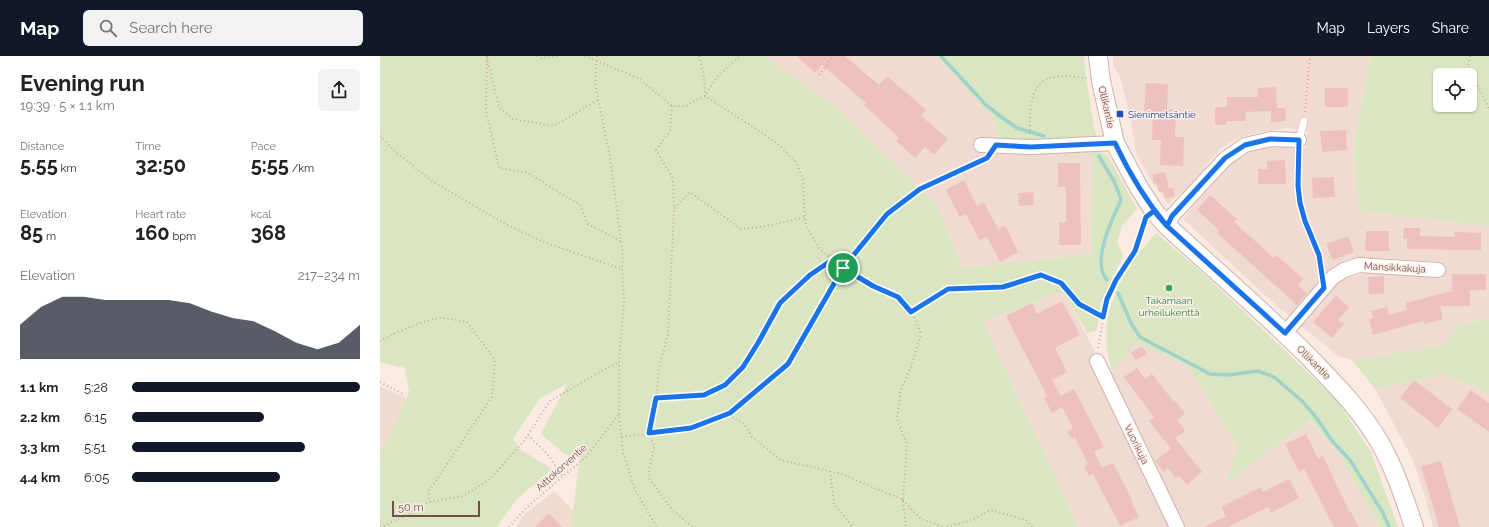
<!DOCTYPE html>
<html lang="en">
<head>
<meta charset="utf-8">
<style>
	:root { --surface:#fff; --page:#f2f2f2; --text:#222; --muted:#767676; --accent:#111827 }
	body { margin:0; font-family:Raleway,sans-serif; background:var(--page); color:var(--text); height:100vh; display:flex; flex-direction:column; font-size:15px; white-space:nowrap }
	* { box-sizing:border-box; margin:0 }
	p { font-size:13px; color:var(--muted) }
	.icon { flex:none; width:22px; height:22px; fill:none; stroke:currentColor; stroke-width:2; stroke-linecap:round; stroke-linejoin:round }
	.map { position:relative; flex:1; overflow:hidden }
	.sheet { display:flex; flex-direction:column; background:var(--surface); width:380px }
	.sheet>* { flex:none }
	.fabs { position:absolute; left:1053px; top:12px; display:grid; gap:8px }
	.fabs a { display:grid; place-items:center; width:44px; height:44px; border-radius:6px; background:var(--surface); box-shadow:0 1px 3px #0004; font-size:20px }
	.scale { position:absolute; left:12px; bottom:10px; width:88px; box-sizing:border-box; padding-left:4px; border:2px solid #6f4e4b; border-top:0; font-size:11px; line-height:14px; white-space:nowrap; color:#6f4e4b; -webkit-text-stroke:3px #fdefe8; paint-order:stroke }
	.pin { position:absolute; display:grid; place-items:center; width:34px; height:34px; color:#fff; margin:-17px; border:2px solid #fff; border-radius:50%; box-shadow:0 1px 4px #0007 }
	.round { display:grid; place-items:center; flex:none; width:42px; height:42px; border-radius:6px; background:var(--page) }
	.headline { display:flex; align-items:center; justify-content:space-between; height:68px; padding:0 20px }
	h1 { font-size:22px; font-weight:700; line-height:30px }
	.figures { display:grid; grid-template-columns:repeat(3,1fr); gap:6px; height:68px; padding:4px 20px }
	.figures div { display:grid; align-content:center }
	.figures b { font-size:20px; font-weight:700 }
	.figures small { font-size:11px; font-weight:400 }
	.figures p { font-size:11px }
	.chart { height:112px; padding:8px 20px }
	.chart p { display:flex; justify-content:space-between }
	.chart svg { width:100%; height:72px; margin-top:4px; fill:var(--accent); opacity:.7 }
	ul { padding:0 20px; list-style:none; font-size:13px }
	li { display:grid; grid-template-columns:64px 48px 1fr; align-items:center; height:30px }
	li i { height:10px; border-radius:5px; background:var(--accent) }
	header { display:flex; align-items:center; gap:24px; box-sizing:border-box; height:56px; padding:0 20px; background:var(--accent); color:#fff }
	header strong { font-size:19px }
	nav { display:flex; gap:22px; margin-inline-start:auto; font-size:14px }
	.search { width:280px; height:36px; background:var(--page); display:flex; align-items:center; gap:10px; box-sizing:border-box; padding:0 14px; border-radius:6px; color:var(--muted); font-size:15px }
	main { display:flex; flex:1; min-height:0 }
	.map>svg:first-child { display:block }
	.residential { fill:#f1dad1 }
	.green { fill:#dae6c2; fill-rule:evenodd }
	.lines { fill:none; stroke-linecap:round; stroke-linejoin:round }
	.stream { stroke:#a0d2cc; stroke-width:3.5 }
	.building { fill:#edc2bc }
	.service-casing { stroke:#ccb2ad; stroke-width:8 }
	.minor-casing { stroke:#ccb2ad; stroke-width:16 }
	.tertiary-casing { stroke:#ccb2ad; stroke-width:20 }
	.path { stroke:#d1a5a0; stroke-width:2; stroke-dasharray:1 3; stroke-linecap:butt }
	.service { stroke:#fff; stroke-width:7 }
	.minor { stroke:#fff; stroke-width:14 }
	.tertiary { stroke:#fff; stroke-width:18 }
	.route-casing { stroke:#fff; stroke-width:8 }
	.route { stroke:#1a73e8; stroke-width:5 }
	.transit-dot { fill:#1a4fb4; stroke:#fdefe8; stroke-width:1.5 }
	.leisure-dot { fill:#2e9e5b; stroke:#fdefe8; stroke-width:1.5 }
	.labels { text-anchor:middle; stroke-width:3; stroke-linejoin:round; paint-order:stroke }
	.street-label { font-size:10px; fill:#6f4e4b; stroke:#fdefe8 }
	.transit-label { font-size:10px; fill:#164399; stroke:#fdefe8; text-anchor:start }
	.leisure-label { font-size:10px; fill:#27864d; stroke:#fdefe8 }
</style>
</head>
<body>
<header>
<strong>Map</strong>
<div class="search"><svg class="icon" aria-label="search" viewBox="0 0 24 24"><circle cx="10" cy="10" r="6"/><path d="M15 15l6 6"/></svg>Search here</div>
<nav><a>Map</a><a>Layers</a><a>Share</a></nav>
</header>
<main>
<section class="sheet">
<div class="headline"><div><h1>Evening run</h1><p>19:39 · 5 × 1.1 km</p></div><a class="round"><svg class="icon" aria-label="share" viewBox="0 0 24 24"><path d="M12 15V3M7 8l5-5 5 5M5 13v7h14v-7"/></svg></a></div>
<div class="figures">
<div><p>Distance</p><b>5.55<small> km</small></b></div>
<div><p>Time</p><b>32:50</b></div>
<div><p>Pace</p><b>5:55<small> /km</small></b></div>
</div>
<div class="figures">
<div><p>Elevation</p><b>85<small> m</small></b></div>
<div><p>Heart rate</p><b>160<small> bpm</small></b></div>
<div><p>kcal</p><b>368</b></div>
</div>
<div class="chart"><p><span>Elevation</span>217–234 m</p>
<svg viewBox="0 0 160 44" preserveAspectRatio="none"><path d="M0 44V23L10 12L20 6L30 6L40 8L50 8L60 8L70 8L80 10L90 15L100 19L110 21L120 27L130 34L140 38L150 34L160 23V44z"/></svg>
</div>
<ul>
<li><b>1.1 km</b>5:28<i style="width:100%"></i></li>
<li><b>2.2 km</b>6:15<i style="width:58%"></i></li>
<li><b>3.3 km</b>5:51<i style="width:76%"></i></li>
<li><b>4.4 km</b>6:05<i style="width:65%"></i></li>
</ul>
</section>
<div class="map">
<svg width="1109" height="471" viewBox="0 0 1109 471">
	<rect width="100%" height="100%" fill="#faeae2"/>
	<!-- residential -->
	<g class="residential">
		<polygon points="385,0 557,0 613,63 623,95 712,95 711,198 582,212 558,151 457,52"/>
		<polygon points="733,0 991,0 973,88 979,155 1109,170 1109,263 1079,268 1063,290 972,304 958,300 921,270 944,241 962,223 991,216 1062,223 1063,206 1002,202 966,204 951,216 911,260 898,251 803,163 820,141 855,103 878,92 897,91 926,92 928,76 908,72 880,76 860,81 840,93 807,133 788,148 770,123 756,97 750,59 740,21 733,9"/>
		<polygon points="683,235 728,320 757,285 810,312 857,392 847,427 929,364 958,397 1000,471 697,471 690,452 603,265"/>
		<polygon points="1064,319 1109,337 1109,471 1053,471 1044,437 1032,402 995,333"/>
		<polygon points="0,330 26,342 0,399"/>
		<polygon points="174,435 193,455 191,471 136,471 144,459"/>
	</g>
	<!-- green -->
	<g class="green">
		<polygon points="0,0 385,0 457,52 558,151 582,212 711,198 712,95 725,97 728,100 756,151 756,154 742,170 737,185 743,200 721,246 717,274 707,277 683,235 603,265 690,452 697,471 191,471 200,399 186,399 161,378 187,328 160,342 133,383 141,394 172,413 137,443 117,471 0,471 0,399 29,336 25,312 0,306"/>
		<polygon points="557,0 704,0 707,28 716,81 620,85 613,63"/>
		<path d="M991,0H1109V170L979,155L973,88ZM1060,19H1090V49H1060Z"/>
		<path d="M776,177L823,217L955,342L991,396L1018,471H1000L958,397L930,364L846,428L857,392L810,312L757,286L732,316C730,308 728,300 727,292C723,263 735,232 751,208C758,197 768,187 776,177Z"/>
		<polygon points="1109,263 1109,337 1064,319 995,333 972,304 1063,290 1079,268"/>
	</g>
	<g class="lines">
		<!-- stream -->
		<g class="stream">
			<polyline points="561,0 606,49 620,60 637,72 664,80"/>
			<path d="M719,100L735,127L741,144C732,163 711,206 727,224"/>
			<polyline points="738,237 752,269 760,281 830,318 848,319 878,315 894,321 922,345 935,360 953,386 970,404 1003,457 1009,471"/>
		</g>
	</g>
	<!-- building -->
	<g class="building">
		<polygon points="417,0 465,0 499,29 507,20 546,54 541,60 568,83 554,99 545,91 535,102 516,85 519,82 484,49 486,47 442,9 435,17"/>
		<polygon points="766,27 788,28 787,53 796,54 795,81 804,81 803,110 780,109 781,84 772,84 773,58 764,57"/>
		<polygon points="896,31 897,52 905,52 906,65 891,66 891,55 865,56 866,65 846,65 846,69 835,69 835,51 847,51 847,41 878,41 877,32"/>
		<rect x="945" y="32" width="23" height="19"/>
		<polygon points="966,74 967,94 942,96 940,75"/>
		<polygon points="905,104 906,128 878,128 878,113 887,113 887,105"/>
		<polygon points="678,107 700,107 701,189 679,189 679,166 686,166 686,131 678,131"/>
		<polygon points="785,116 789,133 793,132 795,140 785,143 783,135 779,136 777,127 774,128 772,119"/>
		<polygon points="954,121 955,141 933,142 932,122"/>
		<polygon points="584,124 597,150 604,146 618,173 625,169 638,196 620,206 607,181 600,184 586,158 580,161 566,134"/>
		<polygon points="653,136 654,149 639,150 638,137"/>
		<polygon points="830,139 857,163 854,166 894,202 896,199 924,223 918,229 927,237 917,249 837,177 839,174 817,154"/>
		<polygon points="1024,172 1040,172 1040,180 1074,181 1074,176 1101,177 1101,194 1027,193 1027,183 1023,183"/>
		<polygon points="986,175 1009,175 1009,195 985,195"/>
		<polygon points="968,180 974,196 953,204 946,188"/>
		<polygon points="1072,218 1106,218 1106,234 1090,234 1090,250 1060,250 1063,263 1044,268 1043,265 993,279 989,263 993,262 991,255 1007,251 1009,259 1027,254 1026,247 1072,235"/>
		<polygon points="1004,220 1004,238 989,238 988,221"/>
		<polygon points="956,239 969,251 958,264 964,268 952,282 933,266"/>
		<polygon points="682,245 700,279 675,292 687,316 672,324 681,340 694,333 724,391 714,396 722,412 733,407 752,444 751,445 759,461 740,470 713,418 709,420 704,410 708,408 695,381 692,383 687,375 693,372 682,351 672,357 664,342 667,340 626,260 652,247 657,258"/>
		<polygon points="762,290 767,298 756,304 751,297"/>
		<polygon points="757,312 765,323 772,318 794,346 795,345 805,358 797,364 805,375 795,382 822,416 807,429 799,420 796,422 788,412 783,416 775,405 791,393 769,365 774,361 744,321"/>
		<polygon points="1034,324 1072,353 1058,372 1020,342"/>
		<polygon points="1091,334 1109,347 1109,376 1077,353"/>
		<polygon points="926,378 938,403 943,400 970,457 971,456 979,471 954,471 924,413 919,416 905,388"/>
		<polygon points="1061,405 1080,471 1059,471 1041,410"/>
		<polygon points="909,423 919,442 891,457 888,451 848,471 824,471 846,460 841,451 881,431 883,436"/>
		<polygon points="169,457 182,471 155,471"/>
	</g>
	<g class="lines">
		<defs>
			<polyline id="service" points="918,110 919,84 924,65"/>
			<g id="minor">
				<polyline points="601,89 651,91 735,87"/>
				<polyline points="787,170 792,160 845,103 865,89 891,83 919,84"/>
				<polyline points="905,277 953,221 964,214 979,209 1058,214"/>
				<polyline points="717,305 797,471"/>
			</g>
			<path id="tertiary" d="M718,0L721,25L735,87L758,130L774,155L787,170C834,213 883,255 928,300C954,327 981,354 1000,387C1014,411 1025,444 1034,471"/>
		</defs>
		<!-- service casing -->
		<use href="#service" class="service-casing"/>
		<!-- minor casing -->
		<use href="#minor" class="minor-casing"/>
		<!-- tertiary casing -->
		<use href="#tertiary" class="tertiary-casing"/>
		<!-- path -->
		<g class="path">
			<polyline points="107,0 106,54 119,112 148,117 200,149 208,168 240,185"/>
			<polyline points="157,0 161,2 179,0"/>
			<polyline points="205,0 258,22 292,50 306,50 316,44 325,40 337,21 360,0"/>
			<polyline points="217,0 215,28 230,101 243,201 242,213 244,246 239,306 239,358 243,396 255,434 277,471"/>
			<polyline points="319,0 324,21 325,40 376,73 400,90 416,106 423,123 424,153 426,170 439,192 463,212 493,230 518,241 533,258 541,278 531,311 521,333 517,363 527,388 523,444 462,418 401,404 372,381 364,368 347,358"/>
			<polyline points="1090,0 1088,10 1109,53"/>
			<polyline points="107,2 119,51 133,63 174,70 219,43"/>
			<polyline points="439,19 454,0"/>
			<polyline points="292,50 290,75 276,94 293,123 294,153"/>
			<polyline points="925,56 930,0"/>
			<path d="M650,78C649,58 649,23 675,21C686,19 697,21 707,22"/>
			<polyline points="0,80 17,97 52,125 127,169 164,186 242,213"/>
			<path d="M918,119C917,156 936,181 942,215"/>
			<polyline points="531,256 568,233 623,231 661,219 681,227 699,248 723,261"/>
			<path d="M0,285C9,279 51,261 62,262C70,262 79,265 87,266L115,304L112,341L49,435V446"/>
			<polyline points="718,292 727,243 736,224 755,195 764,167"/>
			<polyline points="0,326 25,339"/>
			<polyline points="276,342 324,339 345,329 363,311 378,287 401,247 430,219 452,203"/>
			<polyline points="148,379 169,400 183,421"/>
			<polyline points="242,381 311,372 350,357 408,308 463,212 507,158 540,133 606,102"/>
			<polyline points="450,415 454,448 473,471"/>
			<polyline points="523,444 541,463 564,471"/>
			<polyline points="523,445 526,471"/>
			<polyline points="0,471 28,459 49,446 83,440 110,423 144,385 170,345 218,317 239,306"/>
			<polyline points="129,471 145,453 207,400 239,358"/>
			<polyline points="312,471 291,452 268,421 274,389 269,377 276,342 279,312 288,278 294,153 310,136 361,173 387,170 425,161"/>
			<polyline points="567,471 589,465 611,454 646,464 652,471"/>
		</g>
		<!-- service -->
		<use href="#service" class="service"/>
		<!-- minor -->
		<use href="#minor" class="minor"/>
		<!-- tertiary -->
		<use href="#tertiary" class="tertiary"/>
	</g>
	<g class="lines">
		<defs>
			<path id="route" d="M463,212L408,308L350,357L311,372L269,377L276,342L324,339L345,329L363,311L378,287L400,247L430,219L452,204L463,212L507,158L540,133L607,102L616,89L651,91L735,87C749,117 766,145 787,170L905,277L944,232L939,199L925,165L920,147L918,130L919,84L890,83L865,89L845,102L792,160L787,170L774,155L766,161L755,195L736,224L727,243L723,261L699,248L681,227L661,219L623,231L568,233L531,256L518,241L493,230L463,212"/>
		</defs>
		<!-- route casing -->
		<use href="#route" class="route-casing"/>
		<!-- route -->
		<use href="#route" class="route"/>
	</g>
	<!-- markers -->
	<rect class="transit-dot" x="736" y="54" width="8" height="8" rx="2"/>
	<circle class="leisure-dot" cx="789" cy="232" r="4"/>
	<g class="labels">
		<!-- street labels -->
		<g class="street-label">
			<text transform="translate(727 51) rotate(77)" y="4">Ollikantie</text>
			<text transform="translate(1015 211) rotate(3)" y="4">Mansikkakuja</text>
			<text transform="translate(934 306) rotate(45)" y="4">Ollikantie</text>
			<text transform="translate(757 388) rotate(64)" y="4">Vuorikuja</text>
			<text transform="translate(181 411) rotate(-42)" y="4">Aittokorventie</text>
		</g>
		<!-- transit labels -->
		<g class="transit-label">
			<text x="748" y="62">Sienimetsäntie</text>
		</g>
		<!-- leisure labels -->
		<g class="leisure-label">
			<text x="789" y="248">Takamaan<tspan x="789" dy="12">urheilukenttä</tspan></text>
		</g>
	</g>
</svg>
<div class="fabs">
<a><svg class="icon" aria-label="locate" viewBox="0 0 24 24"><circle cx="12" cy="12" r="6"/><path d="M12 2v4M12 18v4M2 12h4M18 12h4"/></svg></a>
</div>
<div class="scale">50 m</div>
<div class="pin" style="left:463px;top:212px;background:#1e9e55"><svg class="icon" aria-label="arrive" viewBox="0 0 24 24"><path d="M6 21V4h12l-3 4 3 4H6"/></svg></div>
</div>
</main>
</body>
</html>
